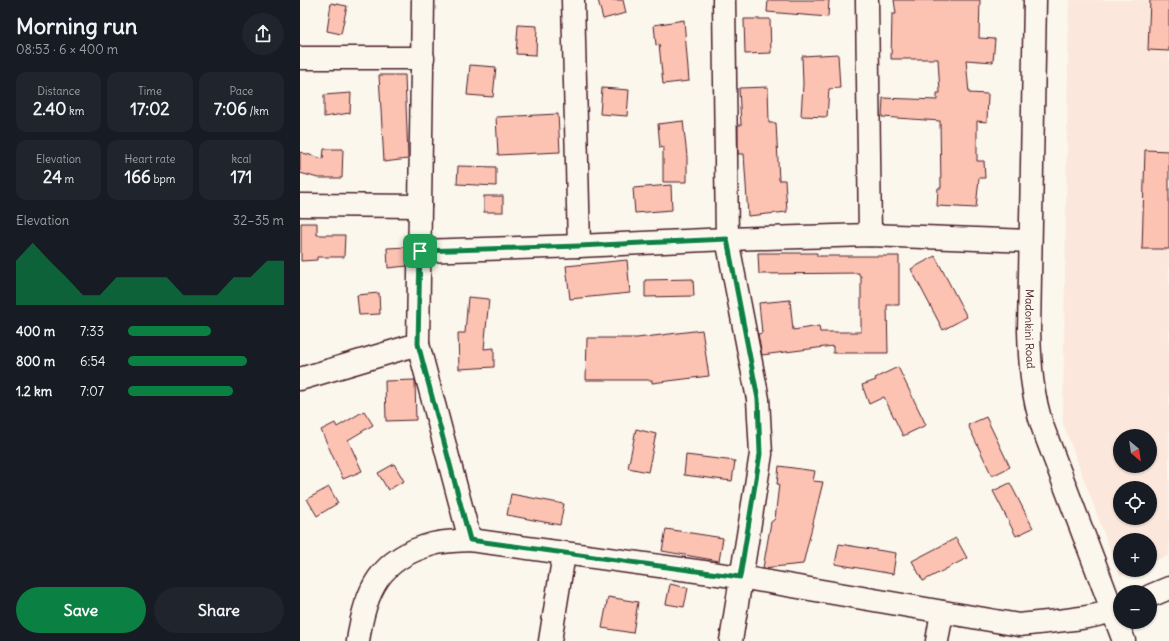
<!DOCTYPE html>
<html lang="en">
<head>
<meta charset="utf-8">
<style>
	:root { --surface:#171b24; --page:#20242c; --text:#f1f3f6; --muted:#9ea1a6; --accent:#0b8043 }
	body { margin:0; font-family:Delius,sans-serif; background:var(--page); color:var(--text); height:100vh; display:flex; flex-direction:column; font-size:15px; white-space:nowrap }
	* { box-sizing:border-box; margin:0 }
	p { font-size:13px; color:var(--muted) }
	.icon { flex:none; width:22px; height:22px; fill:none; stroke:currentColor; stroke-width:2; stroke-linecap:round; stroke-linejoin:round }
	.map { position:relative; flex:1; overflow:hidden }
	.drawer { display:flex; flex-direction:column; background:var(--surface); width:300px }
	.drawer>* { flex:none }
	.needle { width:26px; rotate:151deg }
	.fabs { position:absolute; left:813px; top:429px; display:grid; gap:8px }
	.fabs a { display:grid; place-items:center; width:44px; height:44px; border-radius:50%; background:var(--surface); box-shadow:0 1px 3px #0004; font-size:20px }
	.pin { position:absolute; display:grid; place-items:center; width:34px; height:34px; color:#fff; margin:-17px; border-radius:8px; box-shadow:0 2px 6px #0006 }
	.round { display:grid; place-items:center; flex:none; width:42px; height:42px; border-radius:21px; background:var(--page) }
	.head { display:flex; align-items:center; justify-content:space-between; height:68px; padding:0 16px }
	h1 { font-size:22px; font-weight:700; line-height:30px }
	.stats { display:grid; grid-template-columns:repeat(3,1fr); gap:6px; height:68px; padding:4px 16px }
	.stats div { display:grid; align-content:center; border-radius:10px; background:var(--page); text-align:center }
	.stats b { font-size:17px; font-weight:700 }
	.stats small { font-size:11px; font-weight:400 }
	.stats p { font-size:11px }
	.chart { height:112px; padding:8px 16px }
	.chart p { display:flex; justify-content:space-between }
	.chart svg { width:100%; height:72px; margin-top:4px; fill:var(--accent); opacity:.7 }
	.primary-button { display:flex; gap:8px; margin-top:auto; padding:8px 16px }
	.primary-button a { flex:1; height:46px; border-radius:24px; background:var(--accent); color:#fff; font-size:16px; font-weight:700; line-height:46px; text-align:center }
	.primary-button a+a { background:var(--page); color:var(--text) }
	ul { padding:0 16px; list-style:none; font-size:13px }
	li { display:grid; grid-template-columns:64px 48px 1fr; align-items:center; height:30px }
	li i { height:10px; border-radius:5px; background:var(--accent) }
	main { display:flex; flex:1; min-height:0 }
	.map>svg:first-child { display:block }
	.built { fill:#fbe7db; fill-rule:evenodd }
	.building { fill:#fcc2b2; stroke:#4a1f2b }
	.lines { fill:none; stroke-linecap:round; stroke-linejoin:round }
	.minor-casing { stroke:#4a1f2b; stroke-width:25 }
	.minor { stroke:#fbf7ec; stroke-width:22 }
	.route-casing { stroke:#fff; stroke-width:8 }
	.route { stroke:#0b8043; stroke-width:5 }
	.labels { text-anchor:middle; stroke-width:3; stroke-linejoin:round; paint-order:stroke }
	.street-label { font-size:11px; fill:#4a1f2b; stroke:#fbf7ec }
</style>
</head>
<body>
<main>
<section class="drawer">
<div class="head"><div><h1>Morning run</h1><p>08:53 · 6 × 400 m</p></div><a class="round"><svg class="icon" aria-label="share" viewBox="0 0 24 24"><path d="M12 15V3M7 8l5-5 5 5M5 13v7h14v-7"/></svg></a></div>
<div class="stats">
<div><p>Distance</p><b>2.40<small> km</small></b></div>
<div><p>Time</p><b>17:02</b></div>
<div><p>Pace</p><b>7:06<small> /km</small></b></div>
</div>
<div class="stats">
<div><p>Elevation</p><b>24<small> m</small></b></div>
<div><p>Heart rate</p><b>166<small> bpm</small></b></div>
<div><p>kcal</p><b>171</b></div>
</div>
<div class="chart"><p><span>Elevation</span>32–35 m</p>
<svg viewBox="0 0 160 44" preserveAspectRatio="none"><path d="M0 44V17L10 6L20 17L30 27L40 38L50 38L60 27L70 27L80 27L90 27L100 38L110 38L120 38L130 27L140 27L150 17L160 17V44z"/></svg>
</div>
<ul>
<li><b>400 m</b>7:33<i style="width:53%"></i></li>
<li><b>800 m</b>6:54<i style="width:76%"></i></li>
<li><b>1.2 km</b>7:07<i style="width:67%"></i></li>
</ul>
<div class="primary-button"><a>Save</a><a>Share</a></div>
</section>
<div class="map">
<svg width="869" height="641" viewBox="0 0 869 641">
	<rect width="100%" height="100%" fill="#fbf7ec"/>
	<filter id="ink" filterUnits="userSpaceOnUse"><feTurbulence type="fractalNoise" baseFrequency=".025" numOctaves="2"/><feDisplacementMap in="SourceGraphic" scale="8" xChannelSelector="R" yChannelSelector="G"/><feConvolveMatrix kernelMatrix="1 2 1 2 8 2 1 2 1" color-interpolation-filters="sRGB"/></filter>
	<g filter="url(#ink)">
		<!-- built -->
		<path class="built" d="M769,0H869V555L850,563V540H820V570H834L820,576L763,423ZM820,436H850V466H820ZM820,488H850V518H820Z"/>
		<!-- building -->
		<g class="building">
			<polygon points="298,0 323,0 326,13 303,19"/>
			<polygon points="468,0 529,0 528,17 467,12"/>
			<polygon points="594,0 680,0 679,38 695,39 693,62 666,60 669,93 688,94 687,122 677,121 677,161 684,161 685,178 679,178 676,208 637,206 638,188 641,188 640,121 582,117 583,98 637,100 637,93 640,93 638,59 591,59 592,14 596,14"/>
			<polygon points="850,0 869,0 869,51 848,50"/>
			<polygon points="31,3 47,6 41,34 27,31"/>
			<polygon points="444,19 470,19 471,53 445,54"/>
			<polygon points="384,20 389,81 363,84 359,44 356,45 354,25"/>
			<polygon points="218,25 237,26 236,55 216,54"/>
			<polygon points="538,54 540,88 529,89 527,117 501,116 503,84 502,56"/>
			<polygon points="170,65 196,67 193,97 167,95"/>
			<polygon points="79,75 105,75 108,159 84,162"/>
			<polygon points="468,87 469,123 476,123 479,180 485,180 487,212 448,216 444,154 438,154 438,125 441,125 439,88"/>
			<polygon points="302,88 329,90 327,116 300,114"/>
			<polygon points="51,93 50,113 24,117 24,95"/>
			<polygon points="258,114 260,152 198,155 196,117"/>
			<polygon points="383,121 387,156 387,182 363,182 363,147 360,148 358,124"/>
			<polygon points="24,149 43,149 42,178 18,178 0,173 0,152 23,159"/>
			<polygon points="845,150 869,151 869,249 842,249"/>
			<polygon points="158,166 196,167 196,186 157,184"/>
			<polygon points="371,185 372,210 335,213 333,188"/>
			<rect x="184" y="196" width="19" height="16"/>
			<polygon points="1,223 17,223 17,235 45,235 44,257 17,257 17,260 1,261"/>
			<polygon points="107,247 107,266 88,268 87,248"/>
			<polygon points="458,253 517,253 517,256 599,256 599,305 587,305 588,353 533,353 533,346 462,355 458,334 462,333 459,303 490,300 493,330 519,326 520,332 561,332 561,276 559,276 559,273 459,274"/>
			<polygon points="635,256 667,317 643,330 611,269"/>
			<polygon points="327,260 330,293 270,299 266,266"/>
			<polygon points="393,279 394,296 345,297 345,280"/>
			<polygon points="79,293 80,314 59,315 57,295"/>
			<polygon points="168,297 189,299 184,349 194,348 194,367 159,369 158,333 165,333"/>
			<polygon points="402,330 409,376 352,383 352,380 286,380 287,338 337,338"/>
			<polygon points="598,367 626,425 603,436 584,397 569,404 562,385 576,380 575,378"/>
			<polygon points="115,380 116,420 86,421 85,381"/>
			<polygon points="64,411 73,425 48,440 62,471 43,479 21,430 35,423 37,427"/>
			<polygon points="686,417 710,467 692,476 668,425"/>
			<polygon points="336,429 356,434 348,472 328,468"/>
			<polygon points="386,455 435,461 432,481 384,475"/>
			<polygon points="94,464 104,481 88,490 78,473"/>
			<polygon points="479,466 515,471 513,481 523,482 503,564 463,568 471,522 475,519 479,484 477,484"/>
			<polygon points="710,483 733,528 716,536 693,491"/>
			<polygon points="29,487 38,503 17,516 7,499"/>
			<polygon points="211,494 264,504 260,525 207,515"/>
			<polygon points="366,529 423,538 419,561 362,551"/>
			<polygon points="656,538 667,558 623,581 612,561"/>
			<polygon points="539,544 596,553 593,574 535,564"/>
			<polygon points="370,584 388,588 384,607 366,604"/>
			<polygon points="308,597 338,602 333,633 302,628"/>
		</g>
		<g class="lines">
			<defs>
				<g id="minor">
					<polyline points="123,0 118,344 170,540"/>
					<polyline points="273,0 279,246"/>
					<polyline points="424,0 427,239 458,399 461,454 431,641"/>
					<polyline points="567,0 570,235"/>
					<path id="s1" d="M735,0L729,331C730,365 732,396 743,428L824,641"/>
					<polyline points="0,58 123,58"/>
					<polyline points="0,205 120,206"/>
					<polyline points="120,251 279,246 427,239 570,235 730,241"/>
					<polyline points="0,379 118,344"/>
					<polyline points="850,596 869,588"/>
					<path d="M58,641C65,590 80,558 133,544C145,541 158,541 170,540L440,577L719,625C751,621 791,620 820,608"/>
					<polyline points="250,641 264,554"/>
					<polyline points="637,641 642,612"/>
				</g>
			</defs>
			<!-- minor casing -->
			<use href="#minor" class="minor-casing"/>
			<!-- minor -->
			<use href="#minor" class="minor"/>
		</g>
	</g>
	<g class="lines" filter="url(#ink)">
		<defs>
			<polygon id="route" points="427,239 458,399 460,454 440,577 170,540 118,344 120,251 279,246"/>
		</defs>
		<!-- route casing -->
		<use href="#route" class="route-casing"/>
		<!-- route -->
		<use href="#route" class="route"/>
	</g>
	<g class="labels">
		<!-- street labels -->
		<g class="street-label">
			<text dy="4" stroke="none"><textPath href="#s1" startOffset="329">Madonkini Road</textPath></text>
		</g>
	</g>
</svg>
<div class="fabs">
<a><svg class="needle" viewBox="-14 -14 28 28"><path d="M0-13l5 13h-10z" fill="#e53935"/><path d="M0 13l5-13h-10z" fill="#9ea1a6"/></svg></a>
<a><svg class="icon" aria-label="locate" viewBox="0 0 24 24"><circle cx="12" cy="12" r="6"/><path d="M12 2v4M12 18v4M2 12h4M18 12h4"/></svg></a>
<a>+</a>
<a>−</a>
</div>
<div class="pin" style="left:120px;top:251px;background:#1e9e55"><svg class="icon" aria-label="arrive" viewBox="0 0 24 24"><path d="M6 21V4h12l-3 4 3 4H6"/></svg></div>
</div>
</main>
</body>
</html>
